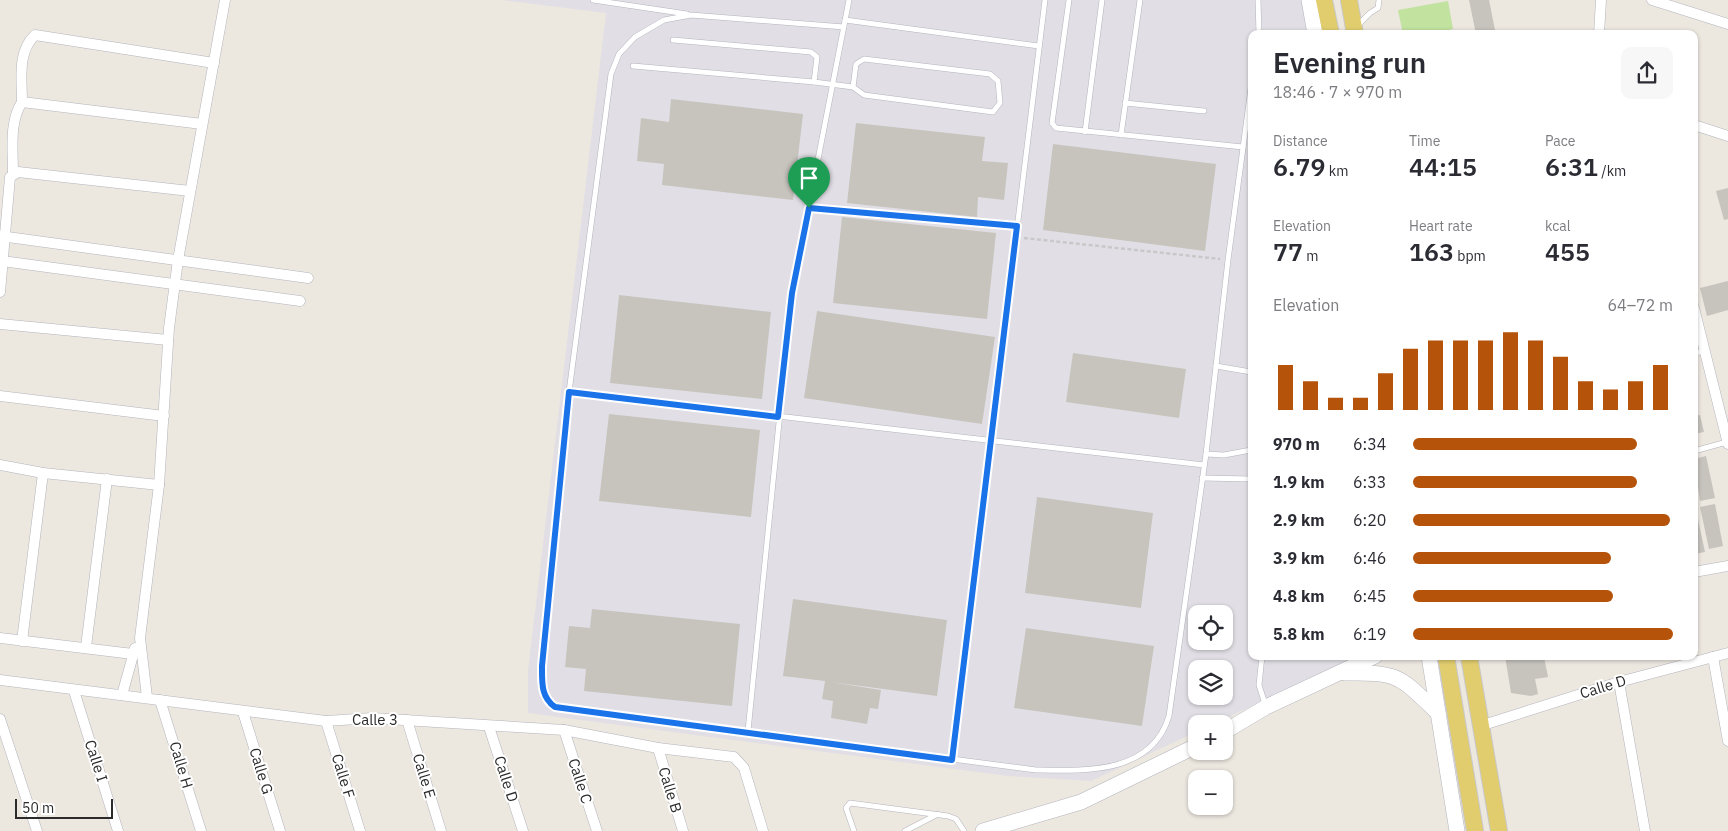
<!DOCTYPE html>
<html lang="en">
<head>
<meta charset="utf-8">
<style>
	:root { --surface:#fff; --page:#f7f7f7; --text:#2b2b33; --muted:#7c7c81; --accent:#b45309 }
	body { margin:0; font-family:"IBM Plex Sans",sans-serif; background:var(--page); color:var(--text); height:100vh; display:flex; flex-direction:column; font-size:19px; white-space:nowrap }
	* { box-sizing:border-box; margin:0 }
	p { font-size:16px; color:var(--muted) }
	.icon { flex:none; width:28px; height:28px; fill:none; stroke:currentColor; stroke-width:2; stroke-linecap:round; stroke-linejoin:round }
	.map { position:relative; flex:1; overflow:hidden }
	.drawer { position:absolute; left:1248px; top:30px; width:450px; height:630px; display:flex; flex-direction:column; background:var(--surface); border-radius:10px; box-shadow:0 1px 4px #0004 }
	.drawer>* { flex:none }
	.tools { position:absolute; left:1188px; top:605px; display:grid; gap:10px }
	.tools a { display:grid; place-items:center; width:45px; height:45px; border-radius:10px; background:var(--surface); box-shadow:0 1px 4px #0004; font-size:25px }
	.scale { position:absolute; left:15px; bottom:12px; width:98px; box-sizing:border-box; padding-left:5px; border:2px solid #2b2b2b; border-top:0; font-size:14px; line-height:18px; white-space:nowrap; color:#2b2b2b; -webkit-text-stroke:4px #fff; paint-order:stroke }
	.pin { position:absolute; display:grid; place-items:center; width:42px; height:42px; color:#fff; margin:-51px -21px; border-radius:50% 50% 50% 0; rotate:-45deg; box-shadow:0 0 5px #0007 }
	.pin .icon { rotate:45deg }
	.round { display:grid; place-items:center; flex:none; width:52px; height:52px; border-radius:10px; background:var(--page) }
	.overview { display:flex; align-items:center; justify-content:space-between; height:85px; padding:0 25px }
	h1 { font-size:28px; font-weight:600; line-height:38px }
	.stats { display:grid; grid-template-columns:repeat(3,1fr); gap:8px; height:85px; padding:5px 25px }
	.stats div { display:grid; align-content:center }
	.stats b { font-size:25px; font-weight:600 }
	.stats small { font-size:14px; font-weight:400 }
	.stats p { font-size:14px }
	.chart { height:140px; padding:10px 25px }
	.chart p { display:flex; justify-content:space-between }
	.chart svg { width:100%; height:90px; margin-top:5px; stroke:var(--accent); stroke-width:6 }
	ul { padding:0 25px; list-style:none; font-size:16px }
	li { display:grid; grid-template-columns:80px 60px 1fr; align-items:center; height:38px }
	li i { height:12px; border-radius:6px; background:var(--accent) }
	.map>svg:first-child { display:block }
	.industrial { fill:#e1dfe5; fill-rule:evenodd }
	.pitch { fill:#c2e29f }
	.building { fill:#c7c4be }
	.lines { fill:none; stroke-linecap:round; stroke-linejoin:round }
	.lane-casing { stroke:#b3b4bd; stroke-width:6 }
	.street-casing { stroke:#b3b4bd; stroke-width:11 }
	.secondary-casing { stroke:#b3b4bd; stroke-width:16 }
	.primary-casing { stroke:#c8c8c8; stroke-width:18 }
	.path { stroke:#c8c8c8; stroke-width:2.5; stroke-dasharray:4 2.5; stroke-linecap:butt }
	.lane { stroke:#fff; stroke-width:5 }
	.street { stroke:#fff; stroke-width:10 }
	.secondary { stroke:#fff; stroke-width:15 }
	.primary { stroke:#e2cd6e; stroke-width:16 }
	.route-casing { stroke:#fff; stroke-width:10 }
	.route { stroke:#1a73e8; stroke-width:6 }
	.labels { text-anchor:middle; stroke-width:4; stroke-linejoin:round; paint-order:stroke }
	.street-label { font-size:15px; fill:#2b2b2b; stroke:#fff }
</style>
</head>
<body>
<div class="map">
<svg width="1728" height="831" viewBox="0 0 1728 831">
	<rect width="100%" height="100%" fill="#ece7df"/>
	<!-- industrial -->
	<path class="industrial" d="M502,0H1320L1326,34H1251V656H1358L1214,724H1196V732L1091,781L1008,776L528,713V671L606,13ZM1196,614H1224V641H1196ZM1196,669H1224V696H1196Z"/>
	<!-- pitch -->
	<polygon class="pitch" points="1448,1 1453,29 1431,34 1403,34 1398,10"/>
	<!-- building -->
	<g class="building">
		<polygon points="1469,0 1489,0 1495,30 1476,34"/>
		<polygon points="671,99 803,114 793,200 662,185 664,164 637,161 641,118 669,122"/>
		<polygon points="856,123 985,137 982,161 1008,163 1004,200 978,197 977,217 847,203"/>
		<polygon points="1053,144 1216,164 1205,251 1043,230"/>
		<polygon points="1728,188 1728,219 1724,220 1716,191"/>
		<polygon points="842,217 996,233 987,319 833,303"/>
		<polygon points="1728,281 1728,310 1707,316 1700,288"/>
		<polygon points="619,295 771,312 762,399 610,383"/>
		<polygon points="817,311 995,337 982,424 804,398"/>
		<polygon points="1073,353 1186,369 1179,418 1066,402"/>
		<polygon points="609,414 760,430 751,517 599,501"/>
		<polygon points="1700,415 1704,432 1694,434 1694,416"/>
		<polygon points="1706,456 1715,498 1700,501 1694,459"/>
		<polygon points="1037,497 1153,513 1141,608 1025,593"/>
		<polygon points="1715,504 1723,546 1709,549 1700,507"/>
		<polygon points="1694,510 1696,510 1705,552 1694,554"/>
		<polygon points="793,599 947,620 937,696 830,682 881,690 878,709 870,708 867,724 831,718 833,701 822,699 825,681 783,676"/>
		<polygon points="592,609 740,624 732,706 584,691 586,669 565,667 569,626 590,628"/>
		<polygon points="1026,628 1154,646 1142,726 1014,708"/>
		<polygon points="1505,656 1534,656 1535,660 1544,657 1548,677 1535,679 1538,694 1531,696 1511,693"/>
	</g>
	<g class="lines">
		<defs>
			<g id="lane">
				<polyline points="593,0 687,14"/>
				<polyline points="1069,0 1052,123 1056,128 1243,147"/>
				<polyline points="1258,0 1259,34"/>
				<polyline points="845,20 1039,46"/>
				<polyline points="1358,25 1370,13 1378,8 1379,0"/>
				<path d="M844,27L691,15L664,20L635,37L619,54L611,74L569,392L542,666C542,682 541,697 555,707L1036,770C1086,771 1152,774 1169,716L1206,454L1228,260L1251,88"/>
				<polyline points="673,40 811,52 817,57 814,82 853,87 864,95 993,112 1000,103 998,81 990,74 864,59 856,64 853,87"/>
				<polyline points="633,66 814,82"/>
				<polyline points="1125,103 1204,111"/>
				<polyline points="1085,132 1102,0"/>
				<polyline points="1121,135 1140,0"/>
				<polyline points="1694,353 1705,351"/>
				<polyline points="1216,366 1251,372"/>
				<path d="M569,392C781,417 993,439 1204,465"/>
				<polyline points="1694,451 1727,442"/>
				<polyline points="1206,454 1224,455 1251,450"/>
				<polyline points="1202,478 1251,479"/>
				<polyline points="1262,656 1259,685 1265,704"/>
				<polyline points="748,731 792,293 849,0"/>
				<polyline points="952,760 1045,0"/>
				<polyline points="854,831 846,808 850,803 948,816 956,819 964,831"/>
				<polyline points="905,831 938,814"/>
			</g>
			<g id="street">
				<polyline points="1652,0 1728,24"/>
				<polyline points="1599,34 1601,0"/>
				<path d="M22,102C22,79 17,52 35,35L214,63"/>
				<polyline points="1694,125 1728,136"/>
				<path d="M13,173C13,150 9,122 22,102L202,124"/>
				<polyline points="0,236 308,278"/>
				<polyline points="2,261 300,301"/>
				<polyline points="0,292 10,177 18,172 190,191"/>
				<polyline points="1694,308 1728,444"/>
				<polyline points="0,324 168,340"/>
				<polyline points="0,396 164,416"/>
				<polyline points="0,465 43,473 159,485"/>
				<polyline points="1694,572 1728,566"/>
				<polyline points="0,638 133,654"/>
				<polyline points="22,641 43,473"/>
				<polyline points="86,647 107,479"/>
				<polyline points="1713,657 1728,741"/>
				<polyline points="0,680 326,721 372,718 564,730 658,748 734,757 744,768 763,831"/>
				<polyline points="1619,682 1645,831"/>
				<polyline points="74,691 118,831"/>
				<polyline points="122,695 135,648"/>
				<polyline points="147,697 140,638 159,485 169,328 178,260 225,0"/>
				<polyline points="160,700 201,831"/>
				<polyline points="243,712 280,831"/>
				<polyline points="0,719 37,831"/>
				<polyline points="407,720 441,831"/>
				<polyline points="326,721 360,831"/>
				<polyline points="1480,726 1619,682 1728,653"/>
				<polyline points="489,727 523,831"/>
				<polyline points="564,730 597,831"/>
				<polyline points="658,748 683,831"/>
			</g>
			<g id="secondary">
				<polyline points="1309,0 1315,34"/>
				<polyline points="1429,656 1457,831"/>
				<path d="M1345,673C1400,672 1399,676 1438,713"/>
				<polyline points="1224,732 1266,707 1375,656"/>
				<polyline points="983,831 1081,802 1196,746"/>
			</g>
			<g id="primary">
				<polyline points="1324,0 1331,34"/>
				<polyline points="1349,0 1355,34"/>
				<polyline points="1446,656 1475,831"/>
				<polyline points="1469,656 1499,831"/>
			</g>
		</defs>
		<!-- lane casing -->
		<use href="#lane" class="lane-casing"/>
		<!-- street casing -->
		<use href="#street" class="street-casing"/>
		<!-- secondary casing -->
		<use href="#secondary" class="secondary-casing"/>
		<!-- primary casing -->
		<use href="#primary" class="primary-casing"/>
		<!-- path -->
		<g class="path">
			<polyline points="818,209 1009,225"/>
			<polyline points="1024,238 1220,259"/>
		</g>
		<!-- lane -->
		<use href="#lane" class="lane"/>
		<!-- street -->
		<use href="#street" class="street"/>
		<!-- secondary -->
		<use href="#secondary" class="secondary"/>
		<!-- primary -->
		<use href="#primary" class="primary"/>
	</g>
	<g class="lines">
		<defs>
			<path id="route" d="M809,208L1017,226L952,760L555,707C541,697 542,683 542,666L569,392L778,417L792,293Z"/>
		</defs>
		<!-- route casing -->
		<use href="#route" class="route-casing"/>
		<!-- route -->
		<use href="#route" class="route"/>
	</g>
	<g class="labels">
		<!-- street labels -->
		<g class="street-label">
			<text transform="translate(1603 687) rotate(-17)" y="5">Calle D</text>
			<text x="375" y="725">Calle 3</text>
			<text transform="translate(96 761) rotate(72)" y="5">Calle I</text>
			<text transform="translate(181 765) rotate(73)" y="5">Calle H</text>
			<text transform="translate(261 771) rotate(73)" y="5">Calle G</text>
			<text transform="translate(343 776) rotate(73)" y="5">Calle F</text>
			<text transform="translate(424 776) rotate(73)" y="5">Calle E</text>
			<text transform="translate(506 779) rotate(72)" y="5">Calle D</text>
			<text transform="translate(580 781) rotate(72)" y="5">Calle C</text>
			<text transform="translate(670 790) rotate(73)" y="5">Calle B</text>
		</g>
	</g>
</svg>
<div class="tools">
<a><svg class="icon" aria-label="locate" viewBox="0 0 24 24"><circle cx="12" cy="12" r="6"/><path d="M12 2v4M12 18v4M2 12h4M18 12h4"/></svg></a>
<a><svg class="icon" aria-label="layers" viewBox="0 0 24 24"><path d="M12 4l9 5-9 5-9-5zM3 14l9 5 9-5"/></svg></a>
<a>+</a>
<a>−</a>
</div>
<div class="scale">50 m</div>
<div class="pin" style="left:809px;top:208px;background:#1e9e55"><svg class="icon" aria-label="arrive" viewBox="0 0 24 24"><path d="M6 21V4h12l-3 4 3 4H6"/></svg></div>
<section class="drawer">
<div class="overview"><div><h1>Evening run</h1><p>18:46 · 7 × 970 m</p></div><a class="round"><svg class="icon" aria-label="share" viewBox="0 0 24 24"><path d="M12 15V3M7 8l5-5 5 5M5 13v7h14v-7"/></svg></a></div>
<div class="stats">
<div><p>Distance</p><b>6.79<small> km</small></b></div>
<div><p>Time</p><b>44:15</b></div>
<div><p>Pace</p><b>6:31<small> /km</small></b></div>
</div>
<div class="stats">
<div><p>Elevation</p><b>77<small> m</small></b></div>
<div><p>Heart rate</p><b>163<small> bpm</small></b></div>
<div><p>kcal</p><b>455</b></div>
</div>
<div class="chart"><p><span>Elevation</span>64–72 m</p>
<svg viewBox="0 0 160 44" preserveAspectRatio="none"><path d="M5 44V22M15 44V30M25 44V38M35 44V38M45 44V26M55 44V14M65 44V10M75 44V10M85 44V10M95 44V6M105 44V10M115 44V18M125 44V30M135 44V34M145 44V30M155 44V22"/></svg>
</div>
<ul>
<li><b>970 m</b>6:34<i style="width:86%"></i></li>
<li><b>1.9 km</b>6:33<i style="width:86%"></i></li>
<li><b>2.9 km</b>6:20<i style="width:99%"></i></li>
<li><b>3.9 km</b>6:46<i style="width:76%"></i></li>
<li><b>4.8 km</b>6:45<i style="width:77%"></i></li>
<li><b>5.8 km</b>6:19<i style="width:100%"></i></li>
</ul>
</section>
</div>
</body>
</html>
